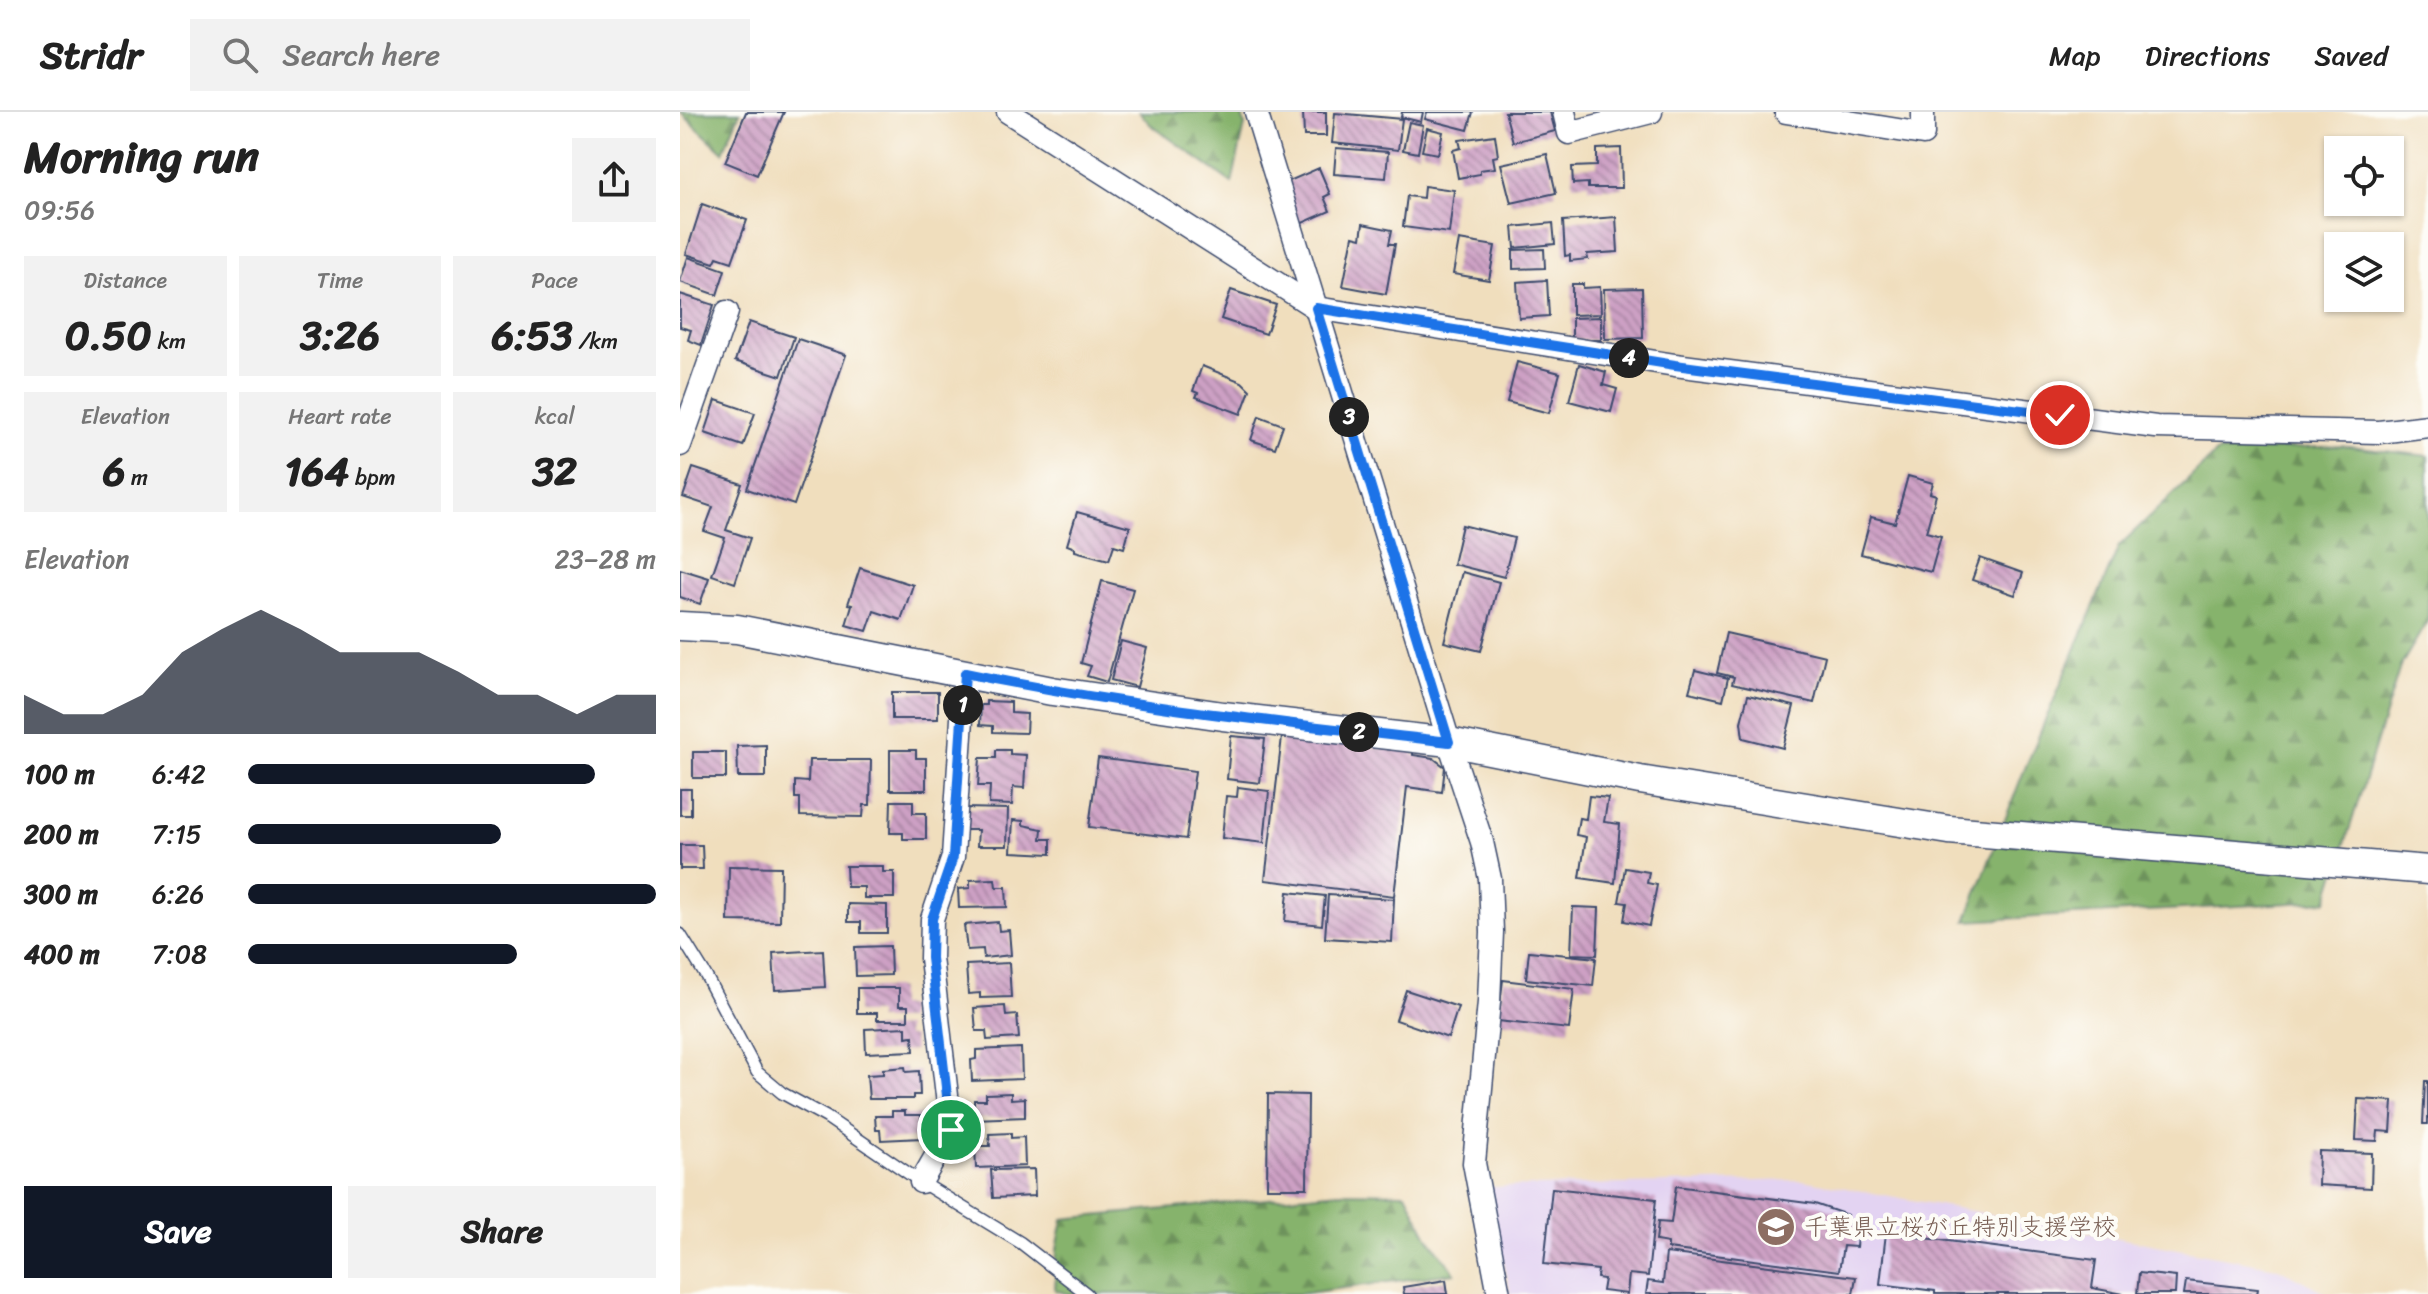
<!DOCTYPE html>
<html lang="en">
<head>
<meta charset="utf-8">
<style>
	:root { --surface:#fff; --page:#f2f2f2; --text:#222; --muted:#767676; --line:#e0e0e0; --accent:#111827 }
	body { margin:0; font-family:Sriracha,"Klee One",sans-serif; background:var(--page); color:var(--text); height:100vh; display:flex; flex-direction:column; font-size:30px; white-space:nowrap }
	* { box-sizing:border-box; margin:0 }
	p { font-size:26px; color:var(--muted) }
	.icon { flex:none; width:44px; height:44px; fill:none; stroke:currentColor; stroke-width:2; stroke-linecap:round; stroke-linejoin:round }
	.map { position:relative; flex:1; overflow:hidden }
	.sheet { display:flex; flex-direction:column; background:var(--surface); width:680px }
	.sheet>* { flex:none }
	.buttons { position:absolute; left:1644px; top:24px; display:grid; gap:16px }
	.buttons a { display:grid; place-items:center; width:80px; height:80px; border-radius:0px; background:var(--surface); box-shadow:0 2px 6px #0004; font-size:40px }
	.pin { position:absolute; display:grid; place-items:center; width:68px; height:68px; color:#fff; margin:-34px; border:4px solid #fff; border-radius:50%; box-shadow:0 2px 8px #0007 }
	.km { position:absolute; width:40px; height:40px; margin:-20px; border-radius:50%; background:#222; color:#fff; font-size:22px; line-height:40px; text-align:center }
	.round { display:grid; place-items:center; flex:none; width:84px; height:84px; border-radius:0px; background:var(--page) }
	.summary { display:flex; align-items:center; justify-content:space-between; height:136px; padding:0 24px }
	h1 { font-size:44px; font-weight:700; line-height:60px }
	.stats { display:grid; grid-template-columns:repeat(3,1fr); gap:12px; height:136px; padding:8px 24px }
	.stats div { display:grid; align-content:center; border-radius:0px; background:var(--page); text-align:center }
	.stats b { font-size:40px; font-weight:700 }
	.stats small { font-size:22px; font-weight:400 }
	.stats p { font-size:22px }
	.chart { height:224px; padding:16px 24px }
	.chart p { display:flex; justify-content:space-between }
	.chart svg { width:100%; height:144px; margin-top:8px; fill:var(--accent); opacity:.7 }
	.primary-button { display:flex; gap:16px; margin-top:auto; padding:16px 24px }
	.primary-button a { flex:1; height:92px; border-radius:0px; background:var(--accent); color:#fff; font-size:32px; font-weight:700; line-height:92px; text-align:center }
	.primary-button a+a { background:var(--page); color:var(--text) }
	ul { padding:0 24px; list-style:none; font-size:26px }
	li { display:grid; grid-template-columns:128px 96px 1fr; align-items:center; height:60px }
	li i { height:20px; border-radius:10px; background:var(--accent) }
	header { display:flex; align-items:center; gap:48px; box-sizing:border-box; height:112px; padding:0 40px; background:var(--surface); border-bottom:2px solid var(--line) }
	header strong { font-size:38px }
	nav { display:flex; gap:44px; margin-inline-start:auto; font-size:28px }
	.search { width:560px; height:72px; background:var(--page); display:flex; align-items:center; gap:20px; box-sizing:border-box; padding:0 28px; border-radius:0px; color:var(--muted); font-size:30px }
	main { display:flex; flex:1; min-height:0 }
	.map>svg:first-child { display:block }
	.built { fill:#e3d3f2 }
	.forest { fill:url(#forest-firs); stroke:#507165; stroke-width:2 }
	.building { fill:url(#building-back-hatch) }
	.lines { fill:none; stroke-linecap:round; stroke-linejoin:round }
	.service-casing { stroke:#3b496c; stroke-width:14 }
	.minor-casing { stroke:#3b496c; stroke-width:25 }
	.tertiary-casing { stroke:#3b496c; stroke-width:31 }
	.service { stroke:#fff; stroke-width:11 }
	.minor { stroke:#fff; stroke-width:22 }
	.tertiary { stroke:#fff; stroke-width:28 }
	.route-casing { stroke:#fff; stroke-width:16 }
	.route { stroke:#1a73e8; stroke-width:10 }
	.labels { text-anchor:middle; stroke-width:8; stroke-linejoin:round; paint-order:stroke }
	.education-label { font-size:24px; fill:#785e54; stroke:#fdfcf7; text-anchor:start }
</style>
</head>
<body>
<header>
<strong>Stridr</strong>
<div class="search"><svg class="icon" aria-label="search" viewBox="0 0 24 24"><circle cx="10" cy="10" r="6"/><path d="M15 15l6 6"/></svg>Search here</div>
<nav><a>Map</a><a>Directions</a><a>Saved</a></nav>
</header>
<main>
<section class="sheet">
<div class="summary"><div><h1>Morning run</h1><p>09:56</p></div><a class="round"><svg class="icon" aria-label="share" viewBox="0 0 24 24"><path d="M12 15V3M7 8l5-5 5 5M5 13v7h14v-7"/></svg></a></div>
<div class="stats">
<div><p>Distance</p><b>0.50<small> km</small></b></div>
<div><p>Time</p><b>3:26</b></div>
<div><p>Pace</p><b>6:53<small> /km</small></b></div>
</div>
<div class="stats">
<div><p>Elevation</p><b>6<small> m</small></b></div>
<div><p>Heart rate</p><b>164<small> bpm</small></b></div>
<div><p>kcal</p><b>32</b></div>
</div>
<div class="chart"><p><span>Elevation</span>23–28 m</p>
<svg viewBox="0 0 160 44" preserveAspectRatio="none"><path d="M0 44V32L10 38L20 38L30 32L40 19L50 12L60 6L70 12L80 19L90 19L100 19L110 25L120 32L130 32L140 38L150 32L160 32V44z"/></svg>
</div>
<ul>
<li><b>100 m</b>6:42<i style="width:85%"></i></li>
<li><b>200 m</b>7:15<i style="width:62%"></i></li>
<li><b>300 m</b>6:26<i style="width:100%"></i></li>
<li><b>400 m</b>7:08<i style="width:66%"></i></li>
</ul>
<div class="primary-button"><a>Save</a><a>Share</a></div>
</section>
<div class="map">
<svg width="1748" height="1182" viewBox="0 0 1748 1182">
	<defs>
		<pattern id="forest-firs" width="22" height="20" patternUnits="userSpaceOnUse" patternTransform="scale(2)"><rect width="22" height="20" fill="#86b36c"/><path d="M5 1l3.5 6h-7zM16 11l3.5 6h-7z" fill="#6d925c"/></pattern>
		<pattern id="building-back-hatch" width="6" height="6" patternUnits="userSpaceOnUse" patternTransform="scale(2)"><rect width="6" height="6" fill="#cda0c4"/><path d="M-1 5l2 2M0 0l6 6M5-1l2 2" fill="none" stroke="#a683a2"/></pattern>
	</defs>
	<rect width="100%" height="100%" fill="#fdfcf7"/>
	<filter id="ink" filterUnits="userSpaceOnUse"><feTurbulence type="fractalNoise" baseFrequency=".0125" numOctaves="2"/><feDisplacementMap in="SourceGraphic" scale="16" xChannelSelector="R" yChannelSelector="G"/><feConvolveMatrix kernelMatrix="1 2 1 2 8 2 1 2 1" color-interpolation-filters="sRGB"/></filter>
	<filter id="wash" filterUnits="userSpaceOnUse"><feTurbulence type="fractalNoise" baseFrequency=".006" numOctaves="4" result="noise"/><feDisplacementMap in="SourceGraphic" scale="32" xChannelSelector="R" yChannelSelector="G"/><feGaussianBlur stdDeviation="1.8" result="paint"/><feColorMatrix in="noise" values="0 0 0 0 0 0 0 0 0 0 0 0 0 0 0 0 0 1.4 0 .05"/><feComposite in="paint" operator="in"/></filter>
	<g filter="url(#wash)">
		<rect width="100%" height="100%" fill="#f0debd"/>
		<!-- built -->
		<polygon class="built" points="1122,1068 1596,1155 1648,1182 831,1182 807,1075"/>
		<!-- forest -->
		<g class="forest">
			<polygon points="0,0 60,0 43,40"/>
			<polygon points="459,0 561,0 565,13 552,71 471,13"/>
			<polygon points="1661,334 1748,344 1748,508 1720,555 1647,789 1286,809 1343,661 1439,434 1537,340"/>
			<polygon points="659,1080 726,1081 748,1125 775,1161 619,1182 388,1182 375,1178 377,1137 383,1107"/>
		</g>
		<g id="blocks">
			<!-- building -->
			<g class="building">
				<polygon points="66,0 104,0 77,63 45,50"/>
				<polygon points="623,0 646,0 646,24 624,24"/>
				<polygon points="722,0 743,0 741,10 721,5"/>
				<polygon points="747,0 793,0 788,18 745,7"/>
				<polygon points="825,0 870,0 875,19 833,30"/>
				<polygon points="655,1 722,7 718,38 652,31"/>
				<polygon points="729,10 743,13 738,41 723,38"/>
				<polygon points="747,16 763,20 758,42 742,39"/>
				<polygon points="815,23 818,44 813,45 815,56 800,58 800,62 778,66 773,38 781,36 779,28"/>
				<polygon points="656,36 708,40 706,66 654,62"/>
				<polygon points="941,36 942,76 908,76 908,71 893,72 892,55 917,54 917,37"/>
				<polygon points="867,42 876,81 831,91 821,52"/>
				<polygon points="639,56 650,82 644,85 650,99 618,113 600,73"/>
				<polygon points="744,74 774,78 769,121 723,115 727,84 743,86"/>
				<polygon points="22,92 67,108 52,150 37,145 34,151 6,142"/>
				<polygon points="936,105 938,140 907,142 908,147 890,149 890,143 885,144 883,109"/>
				<polygon points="873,111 875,132 835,136 833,115"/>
				<polygon points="683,112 712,118 709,132 715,132 706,182 663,174 673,124 681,126"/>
				<polygon points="779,128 815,134 809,168 773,162"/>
				<polygon points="864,137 865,156 833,157 833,138"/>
				<polygon points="8,145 45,158 37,183 0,170"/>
				<polygon points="867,168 869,204 839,206 837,170"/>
				<polygon points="892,172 903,172 903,176 920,175 921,202 892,203"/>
				<polygon points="962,176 963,226 925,227 924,177"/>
				<polygon points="551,178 596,193 586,222 541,207"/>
				<polygon points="0,182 34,193 21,233 8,228 11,218 0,215"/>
				<polygon points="921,205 921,228 892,228 892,206"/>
				<polygon points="69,210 114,225 101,264 55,249"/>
				<polygon points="118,227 166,243 114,393 67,377"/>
				<polygon points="837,250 880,261 869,301 827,290"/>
				<polygon points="899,252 926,260 923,273 937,277 931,300 889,289"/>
				<polygon points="522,254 562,270 570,278 561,302 516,285 518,281 513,279"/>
				<polygon points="36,288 75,301 63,334 25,321"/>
				<polygon points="579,304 603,313 595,336 571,328"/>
				<polygon points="13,356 62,372 46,418 70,426 55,471 32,463 45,426 24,419 33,395 3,385"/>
				<polygon points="1228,364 1253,371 1250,381 1256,383 1246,420 1261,424 1251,460 1181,442 1191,405 1215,411"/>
				<polygon points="397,400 450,415 444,436 434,433 429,448 395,439 395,436 387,433"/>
				<polygon points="782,413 834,426 824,465 773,452"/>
				<polygon points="1300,446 1343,461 1335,483 1292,468"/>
				<polygon points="180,456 233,473 221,508 194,499 187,519 166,513 172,493 168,492"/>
				<polygon points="0,457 29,466 20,492 0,485"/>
				<polygon points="782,460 819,470 801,539 764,530"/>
				<polygon points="422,469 453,477 427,570 407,564 411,554 401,551"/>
				<polygon points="1046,521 1145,544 1134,591 1052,572 1054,565 1037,561"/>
				<polygon points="441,529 467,536 457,575 431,568"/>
				<polygon points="1015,558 1048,566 1043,588 1009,580"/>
				<rect x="212" y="580" width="46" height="27"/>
				<polygon points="1068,583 1114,594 1103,636 1063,626 1061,610"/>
				<polygon points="306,589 331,590 331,601 347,602 346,621 313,620 313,614 300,613 301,593 306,593"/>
				<polygon points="551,624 585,627 580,671 547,667"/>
				<polygon points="602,625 733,640 733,643 753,646 765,655 762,680 727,675 714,784 585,768"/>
				<polygon points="86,633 86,665 58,665 57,634"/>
				<polygon points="210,638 236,638 236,646 246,646 246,678 210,678"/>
				<polygon points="316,638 330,638 330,642 346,643 344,676 333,675 332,693 309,692 310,674 298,674 300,646 316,646"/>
				<rect x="13" y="640" width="33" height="26"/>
				<polygon points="418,646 515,659 506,727 409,715"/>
				<polygon points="129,648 191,648 190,693 184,693 183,705 120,704 120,686 115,686 115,669 128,670"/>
				<polygon points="558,675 589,679 584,731 542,726 546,684 557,685"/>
				<rect x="0" y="677" width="11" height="26"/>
				<polygon points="909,684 928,686 924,710 940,712 935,771 900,766 906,725 896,723 899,706 906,707"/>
				<polygon points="211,689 233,689 233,701 246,701 246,727 223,727 223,721 210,721"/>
				<polygon points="284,696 328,697 327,734 297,734 298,718 283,718"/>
				<polygon points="333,708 343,709 343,713 362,717 361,727 371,727 371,742 331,740"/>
				<polygon points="0,733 22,733 23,757 0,757"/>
				<polygon points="49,754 101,755 100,810 48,809"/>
				<polygon points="166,754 203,754 203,760 214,760 214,786 184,786 184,775 167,775"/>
				<polygon points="945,756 969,760 967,771 977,773 969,814 944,809 947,791 939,790"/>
				<polygon points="315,767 316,775 326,775 327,795 279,796 278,777 290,776 290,768"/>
				<polygon points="608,780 645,784 642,813 605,809"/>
				<polygon points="648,783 714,787 712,830 645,826"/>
				<polygon points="168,792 207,793 207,821 181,821 181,810 168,810"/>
				<polygon points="893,795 919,796 917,843 891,842"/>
				<polygon points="318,810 319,819 329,818 331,843 304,846 303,837 287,838 284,813"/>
				<polygon points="210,834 211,863 176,864 175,835"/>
				<polygon points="143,838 145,875 95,878 93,841"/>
				<polygon points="849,839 916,846 913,874 846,867"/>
				<polygon points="329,851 331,885 300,886 300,881 288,882 286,853"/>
				<polygon points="823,868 894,877 889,917 818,909"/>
				<polygon points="177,876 219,876 219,894 228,894 228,908 197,908 197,901 177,901"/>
				<polygon points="726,878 778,895 768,926 716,908"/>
				<polygon points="325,894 326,904 337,903 339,926 307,928 306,919 296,919 294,896"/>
				<polygon points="226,915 226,925 233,924 234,939 186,941 185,917"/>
				<polygon points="341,936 342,967 292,969 291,948 296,947 296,938"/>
				<polygon points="225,955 226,960 239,959 240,983 233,983 233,987 189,987 187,963 203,962 203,957"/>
				<polygon points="1745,969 1748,969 1748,1012 1743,1012"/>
				<polygon points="331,981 331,987 345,986 345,1005 294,1007 294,988 306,988 306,982"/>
				<polygon points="588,982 628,983 627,1076 587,1076"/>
				<polygon points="1678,987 1713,989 1711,1020 1698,1019 1697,1029 1676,1028"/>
				<polygon points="212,999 225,999 225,1003 241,1003 242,1026 201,1028 200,1018 196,1018 195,1004 212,1004"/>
				<polygon points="331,1021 331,1026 344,1025 345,1054 296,1056 295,1034 310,1034 309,1022"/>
				<polygon points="1639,1039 1692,1041 1691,1076 1638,1073"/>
				<polygon points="354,1057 355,1084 313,1086 311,1058"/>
				<polygon points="996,1074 1135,1092 1167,1103 1166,1111 1178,1113 1176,1135 1163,1134 1159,1159 988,1137 988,1131 976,1129 978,1110 991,1111"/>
				<polygon points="872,1076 976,1087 968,1164 949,1162 947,1182 922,1179 924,1167 917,1166 918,1158 864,1152"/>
				<polygon points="1206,1121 1416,1148 1412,1176 1444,1182 1255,1182 1255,1179 1200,1172"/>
				<polygon points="986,1141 1176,1165 1173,1182 966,1182 968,1169 983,1171"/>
				<polygon points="1459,1161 1496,1165 1495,1182 1457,1182"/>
				<polygon points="766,1168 768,1182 724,1182 723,1175"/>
				<polygon points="1506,1169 1578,1177 1577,1182 1504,1182"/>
			</g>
		</g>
	</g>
	<g filter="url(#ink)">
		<use href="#blocks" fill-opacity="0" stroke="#3b496c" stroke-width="2"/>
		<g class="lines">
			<defs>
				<polyline id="service" points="0,822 26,864 77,960 102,981 146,1005 241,1070 341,1131 407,1182"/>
				<g id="minor">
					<polyline points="328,0 636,196 995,253 1476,315 1699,320 1748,314"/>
					<polyline points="576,0 769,630 802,730 810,767 812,820 809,890 794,1051 819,1182"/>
					<polyline points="884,0 889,21 971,0"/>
					<polyline points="1106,0 1243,22 1243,0"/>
					<polyline points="0,333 47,200"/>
					<polyline points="241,1070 271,1018 251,846 252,807 273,745 285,561"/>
				</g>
				<polyline id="tertiary" points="0,514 57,517 372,579 543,604 769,630 960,668 1269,718 1748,758"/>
			</defs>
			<!-- service casing -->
			<use href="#service" class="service-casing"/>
			<!-- minor casing -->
			<use href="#minor" class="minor-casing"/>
			<!-- tertiary casing -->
			<use href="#tertiary" class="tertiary-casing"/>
			<!-- service -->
			<use href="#service" class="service"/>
			<!-- minor -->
			<use href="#minor" class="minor"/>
			<!-- tertiary -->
			<use href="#tertiary" class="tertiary"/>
		</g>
	</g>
	<g class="lines" filter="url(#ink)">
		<defs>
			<path id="route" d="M271,1018L251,846L252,807L273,745L285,561C445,595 607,611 769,630L636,196L995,253L1380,303"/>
		</defs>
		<!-- route casing -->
		<use href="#route" class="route-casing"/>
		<!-- route -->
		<use href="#route" class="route"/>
	</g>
	<!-- icons -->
	<defs>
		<symbol id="school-disc" viewBox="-11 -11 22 22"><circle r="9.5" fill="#8d6e63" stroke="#fdfcf7"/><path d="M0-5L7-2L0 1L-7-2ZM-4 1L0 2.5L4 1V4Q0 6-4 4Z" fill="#fff"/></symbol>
	</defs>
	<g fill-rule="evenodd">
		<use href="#school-disc" x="1074" y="1093" width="44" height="44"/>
	</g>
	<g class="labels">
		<!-- education labels -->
		<g class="education-label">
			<text x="1124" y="1123">千葉県立桜が丘特別支援学校</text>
		</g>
	</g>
</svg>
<div class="buttons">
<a><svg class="icon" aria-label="locate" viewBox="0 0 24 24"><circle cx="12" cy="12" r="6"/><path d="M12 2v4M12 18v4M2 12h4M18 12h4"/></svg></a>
<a><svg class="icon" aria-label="layers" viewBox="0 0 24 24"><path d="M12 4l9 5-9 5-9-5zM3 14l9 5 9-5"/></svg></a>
</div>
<div class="pin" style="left:271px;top:1018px;background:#1e9e55"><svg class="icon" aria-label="arrive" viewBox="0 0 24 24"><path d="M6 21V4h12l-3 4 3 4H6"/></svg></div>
<div class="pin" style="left:1380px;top:303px;background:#d93025"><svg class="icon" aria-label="check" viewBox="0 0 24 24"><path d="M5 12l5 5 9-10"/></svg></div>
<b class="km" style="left:283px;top:593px">1</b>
<b class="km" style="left:679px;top:620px">2</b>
<b class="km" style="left:669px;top:305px">3</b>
<b class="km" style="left:949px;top:246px">4</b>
</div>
</main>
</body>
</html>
